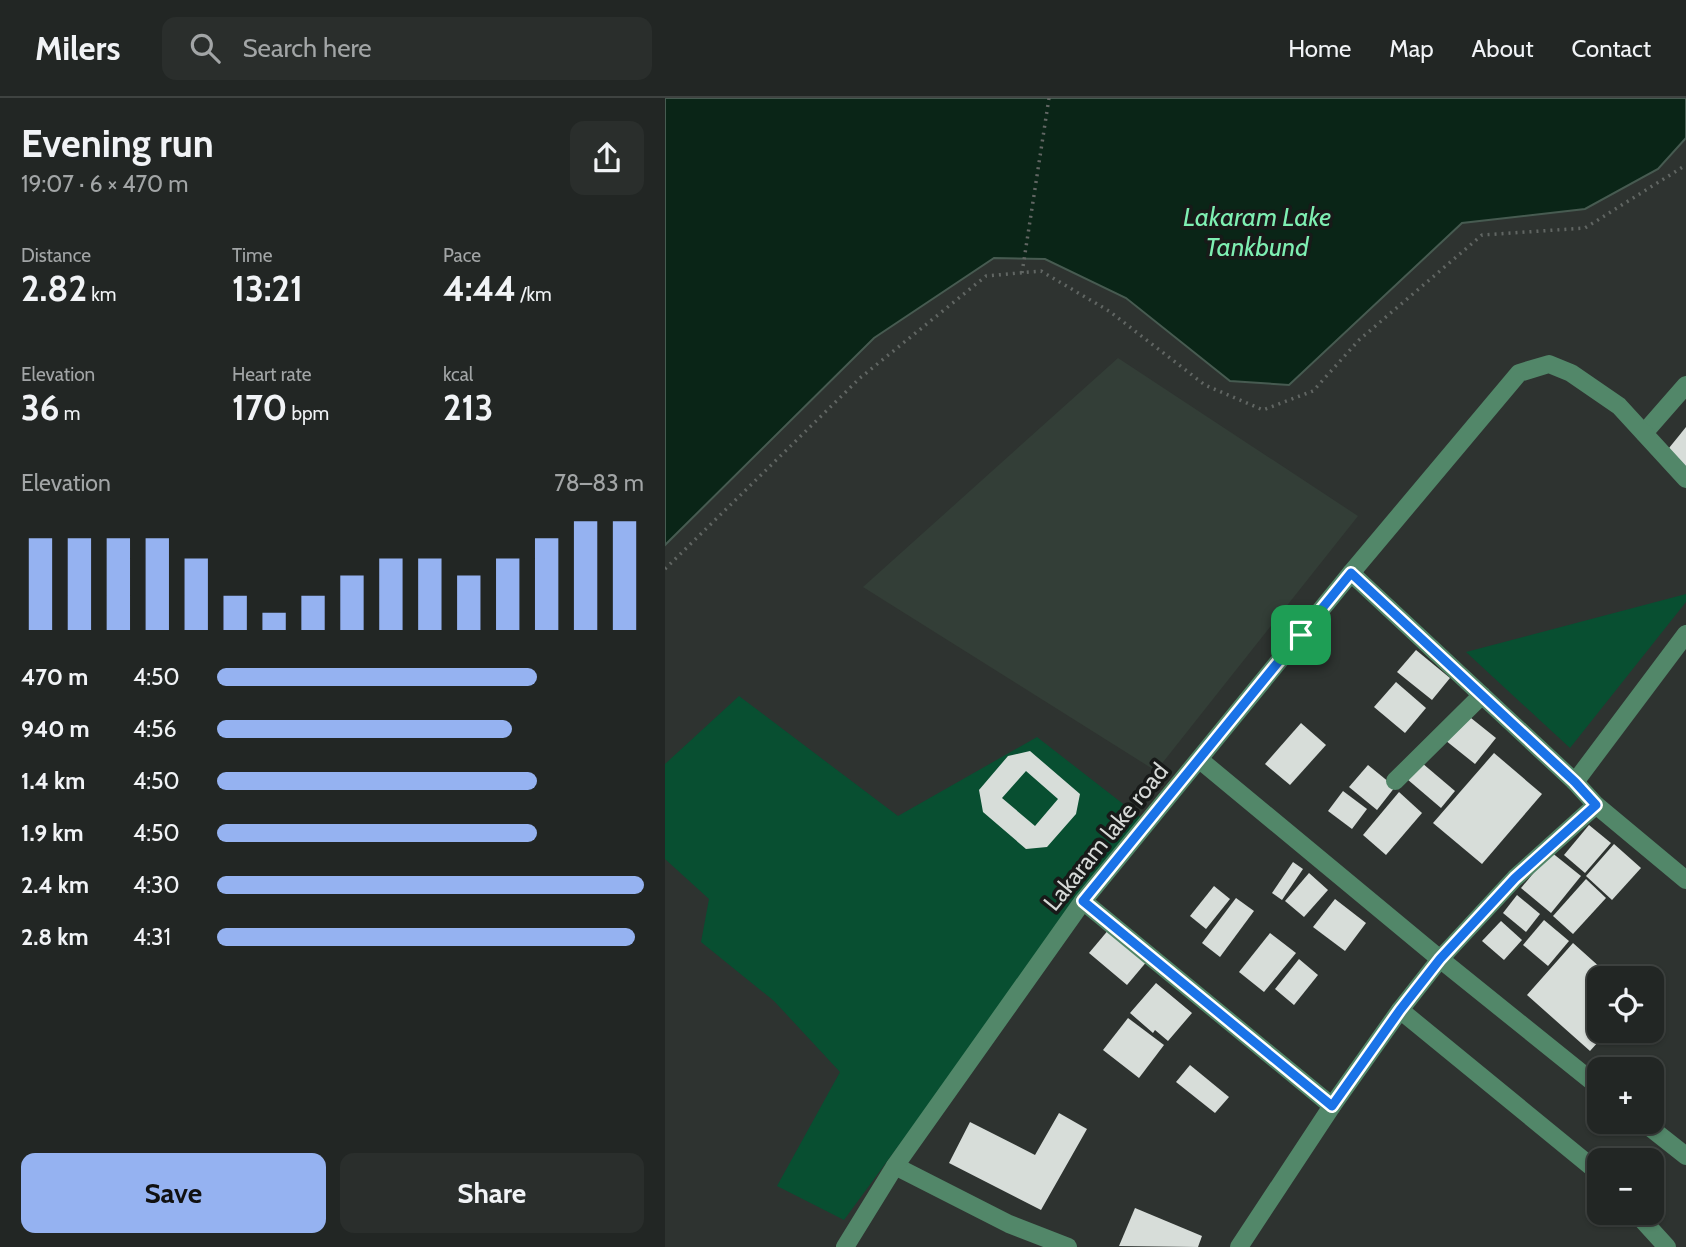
<!DOCTYPE html>
<html lang="en">
<head>
<meta charset="utf-8">
<style>
	:root { --surface:#222624; --page:#2a2e2c; --text:#f1f3f6; --muted:#a2a5a6; --line:#3f4341; --accent:#95b2f1 }
	body { margin:0; font-family:Cabin,sans-serif; background:var(--page); color:var(--text); height:100vh; display:flex; flex-direction:column; font-size:26px; white-space:nowrap }
	* { box-sizing:border-box; margin:0 }
	p { font-size:23px; color:var(--muted) }
	.icon { flex:none; width:38px; height:38px; fill:none; stroke:currentColor; stroke-width:2; stroke-linecap:round; stroke-linejoin:round }
	.map { position:relative; flex:1; overflow:hidden }
	.drawer { display:flex; flex-direction:column; background:var(--surface); width:665px }
	.drawer>* { flex:none }
	.tools { position:absolute; left:922px; top:868px; display:grid; gap:14px }
	.tools a { display:grid; place-items:center; width:77px; height:77px; border-radius:14px; background:var(--surface); box-shadow:0 2px 5px #0004,0 0 0 2px var(--line); font-size:35px }
	.pin { position:absolute; display:grid; place-items:center; width:60px; height:60px; color:#fff; margin:-30px; border-radius:14px; box-shadow:0 4px 10px #0006 }
	.round { display:grid; place-items:center; flex:none; width:74px; height:74px; border-radius:14px; background:var(--page) }
	.overview { display:flex; align-items:center; justify-content:space-between; height:119px; padding:0 21px }
	h1 { font-size:38px; font-weight:700; line-height:52px }
	.figures { display:grid; grid-template-columns:repeat(3,1fr); gap:10px; height:119px; padding:7px 21px }
	.figures div { display:grid; align-content:center }
	.figures b { font-size:35px; font-weight:700 }
	.figures small { font-size:19px; font-weight:400 }
	.figures p { font-size:19px }
	.chart { height:196px; padding:14px 21px }
	.chart p { display:flex; justify-content:space-between }
	.chart svg { width:100%; height:126px; margin-top:7px; stroke:var(--accent); stroke-width:6 }
	.button { display:flex; gap:14px; margin-top:auto; padding:14px 21px }
	.button a { flex:1; height:80px; border-radius:14px; background:var(--accent); color:#111; font-size:28px; font-weight:700; line-height:80px; text-align:center }
	.button a+a { background:var(--page); color:var(--text) }
	ul { padding:0 21px; list-style:none; font-size:23px }
	li { display:grid; grid-template-columns:112px 84px 1fr; align-items:center; height:52px }
	li i { height:18px; border-radius:9px; background:var(--accent) }
	header { display:flex; align-items:center; gap:42px; box-sizing:border-box; height:98px; padding:0 35px; background:var(--surface); border-bottom:2px solid var(--line) }
	header strong { font-size:33px }
	nav { display:flex; gap:38px; margin-inline-start:auto; font-size:24px }
	.search { width:490px; height:63px; background:var(--page); display:flex; align-items:center; gap:18px; box-sizing:border-box; padding:0 24px; border-radius:14px; color:var(--muted); font-size:26px }
	main { display:flex; flex:1; min-height:0 }
	.map>svg:first-child { display:block }
	.built { fill:#333e37 }
	.green { fill:#084f31 }
	.water { fill:#0a2517; stroke:#475b51; stroke-width:2 }
	.building { fill:#d7ddd9; fill-rule:evenodd }
	.lines { fill:none; stroke-linecap:round; stroke-linejoin:round }
	.path { stroke:#616663; stroke-width:3.5; stroke-dasharray:2 5; stroke-linecap:butt }
	.minor { stroke:#528769; stroke-width:18 }
	.route-casing { stroke:#fff; stroke-width:14 }
	.route { stroke:#1a73e8; stroke-width:9 }
	.labels { text-anchor:middle; stroke-width:7; stroke-linejoin:round; paint-order:stroke }
	.street-label { font-size:24px; fill:#d6d9d7; stroke:#181a19 }
	.water-label { font-size:26px; font-style:italic; fill:#7eeeb2; stroke:#181a19 }
</style>
</head>
<body>
<header>
<strong>Milers</strong>
<div class="search"><svg class="icon" aria-label="search" viewBox="0 0 24 24"><circle cx="10" cy="10" r="6"/><path d="M15 15l6 6"/></svg>Search here</div>
<nav><a>Home</a><a>Map</a><a>About</a><a>Contact</a></nav>
</header>
<main>
<section class="drawer">
<div class="overview"><div><h1>Evening run</h1><p>19:07 · 6 × 470 m</p></div><a class="round"><svg class="icon" aria-label="share" viewBox="0 0 24 24"><path d="M12 15V3M7 8l5-5 5 5M5 13v7h14v-7"/></svg></a></div>
<div class="figures">
<div><p>Distance</p><b>2.82<small> km</small></b></div>
<div><p>Time</p><b>13:21</b></div>
<div><p>Pace</p><b>4:44<small> /km</small></b></div>
</div>
<div class="figures">
<div><p>Elevation</p><b>36<small> m</small></b></div>
<div><p>Heart rate</p><b>170<small> bpm</small></b></div>
<div><p>kcal</p><b>213</b></div>
</div>
<div class="chart"><p><span>Elevation</span>78–83 m</p>
<svg viewBox="0 0 160 44" preserveAspectRatio="none"><path d="M5 44V12M15 44V12M25 44V12M35 44V12M45 44V19M55 44V32M65 44V38M75 44V32M85 44V25M95 44V19M105 44V19M115 44V25M125 44V19M135 44V12M145 44V6M155 44V6"/></svg>
</div>
<ul>
<li><b>470 m</b>4:50<i style="width:75%"></i></li>
<li><b>940 m</b>4:56<i style="width:69%"></i></li>
<li><b>1.4 km</b>4:50<i style="width:75%"></i></li>
<li><b>1.9 km</b>4:50<i style="width:75%"></i></li>
<li><b>2.4 km</b>4:30<i style="width:100%"></i></li>
<li><b>2.8 km</b>4:31<i style="width:98%"></i></li>
</ul>
<div class="button"><a>Save</a><a>Share</a></div>
</section>
<div class="map">
<svg width="1021" height="1149" viewBox="0 0 1021 1149">
	<rect width="100%" height="100%" fill="#2e3330"/>
	<!-- built -->
	<polygon class="built" points="453,260 693,418 491,673 198,489"/>
	<!-- green -->
	<g class="green">
		<polygon points="1021,496 1021,504 905,650 801,554"/>
		<polygon points="74,598 233,718 372,639 475,719 179,1122 112,1088 175,974 109,903 36,844 44,801 0,761 0,666"/>
	</g>
	<!-- water -->
	<polygon class="water" points="0,0 1021,0 1021,40 993,71 920,111 797,125 624,287 565,283 461,200 380,161 329,160 209,240 0,447"/>
	<!-- building -->
	<g class="building">
		<polygon points="1021,329 1021,373 1000,355"/>
		<polygon points="751,552 785,580 767,602 732,574"/>
		<polygon points="731,584 761,610 740,635 709,609"/>
		<polygon points="801,616 831,640 810,666 780,642"/>
		<polygon points="636,625 661,647 625,687 600,666"/>
		<path d="M365,653L415,696L411,716L382,749L361,751L318,714L314,692L343,658ZM361,673L393,701L370,728L337,700Z"/>
		<polygon points="829,655 877,696 817,766 768,725"/>
		<polygon points="757,665 790,693 776,710 742,681"/>
		<polygon points="703,667 730,689 712,712 684,689"/>
		<polygon points="678,693 702,711 687,731 663,713"/>
		<polygon points="734,694 757,715 721,757 698,737"/>
		<polygon points="924,727 946,745 920,775 899,757"/>
		<polygon points="949,746 976,770 947,802 921,778"/>
		<polygon points="886,754 916,778 886,815 856,790"/>
		<polygon points="628,764 638,771 617,802 607,795"/>
		<polygon points="644,775 663,792 639,819 620,803"/>
		<polygon points="921,781 941,800 908,836 888,818"/>
		<polygon points="549,788 565,801 541,831 525,818"/>
		<polygon points="852,797 875,816 861,834 838,815"/>
		<polygon points="571,800 589,813 555,859 537,845"/>
		<polygon points="670,801 701,825 680,853 648,829"/>
		<polygon points="879,822 904,843 883,868 858,847"/>
		<polygon points="836,823 857,842 839,862 817,843"/>
		<polygon points="445,830 483,862 462,887 424,855"/>
		<polygon points="605,835 631,855 599,894 574,874"/>
		<polygon points="908,845 947,880 934,880 934,933 943,933 925,953 862,897"/>
		<polygon points="634,861 653,877 629,907 610,891"/>
		<polygon points="491,885 527,915 503,943 490,932 488,935 465,915"/>
		<polygon points="463,920 499,947 474,980 438,952"/>
		<polygon points="525,967 564,999 550,1015 511,984"/>
		<polygon points="394,1015 422,1031 376,1112 284,1065 305,1024 370,1057"/>
		<polygon points="470,1110 537,1138 533,1149 454,1148"/>
	</g>
	<g class="lines">
		<!-- path -->
		<g class="path">
			<polyline points="357,175 384,0"/>
			<polyline points="0,471 195,280 321,178 376,173 444,213 540,287 598,312 648,293 694,242 817,137 920,130 1021,67"/>
		</g>
		<!-- minor -->
		<g class="minor">
			<polyline points="979,335 1021,287"/>
			<polyline points="686,475 910,684 931,707 1021,782"/>
			<polyline points="535,662 775,861 934,989"/>
			<polyline points="730,683 817,597"/>
			<polyline points="910,684 1021,536"/>
			<polyline points="418,803 667,1008"/>
			<polyline points="735,912 934,1075"/>
			<polyline points="978,1024 1021,1058"/>
			<polyline points="230,1068 344,1126 403,1149"/>
			<polyline points="971,1115 1002,1149"/>
			<polyline points="180,1149 230,1068 418,803 686,475 854,275 884,266 906,275 954,308 1021,381"/>
			<polyline points="574,1149 667,1008 735,912 775,861 850,780 931,707"/>
		</g>
	</g>
	<g class="lines">
		<defs>
			<polygon id="route" points="686,475 910,684 931,707 850,780 775,861 735,912 667,1008 418,803"/>
		</defs>
		<!-- route casing -->
		<use href="#route" class="route-casing"/>
		<!-- route -->
		<use href="#route" class="route"/>
	</g>
	<g class="labels">
		<!-- street labels -->
		<g class="street-label">
			<text transform="translate(441 739) rotate(-51)" y="8">Lakaram lake road</text>
		</g>
		<!-- water labels -->
		<g class="water-label">
			<text x="592" y="128">Lakaram Lake<tspan x="592" dy="30">Tankbund</tspan></text>
		</g>
	</g>
</svg>
<div class="tools">
<a><svg class="icon" aria-label="locate" viewBox="0 0 24 24"><circle cx="12" cy="12" r="6"/><path d="M12 2v4M12 18v4M2 12h4M18 12h4"/></svg></a>
<a>+</a>
<a>−</a>
</div>
<div class="pin" style="left:636px;top:537px;background:#1e9e55"><svg class="icon" aria-label="arrive" viewBox="0 0 24 24"><path d="M6 21V4h12l-3 4 3 4H6"/></svg></div>
</div>
</main>
</body>
</html>
